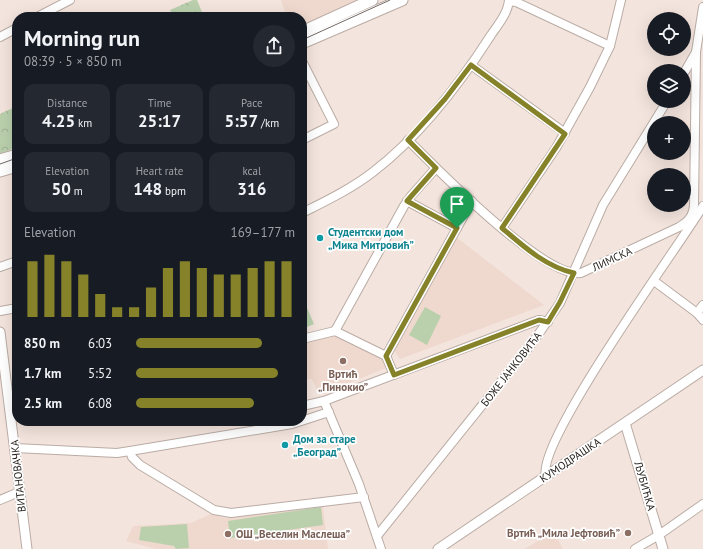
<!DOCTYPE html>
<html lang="en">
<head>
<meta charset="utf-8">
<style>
	:root { --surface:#171b24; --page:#242831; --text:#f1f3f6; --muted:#9ea1a6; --accent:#85822a }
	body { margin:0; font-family:"PT Sans",sans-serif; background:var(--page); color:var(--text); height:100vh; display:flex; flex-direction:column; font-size:15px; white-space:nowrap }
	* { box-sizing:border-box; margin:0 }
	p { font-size:13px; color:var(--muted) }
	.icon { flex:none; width:22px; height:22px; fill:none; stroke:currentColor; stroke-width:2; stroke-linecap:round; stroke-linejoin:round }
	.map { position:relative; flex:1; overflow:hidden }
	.details { position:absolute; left:12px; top:12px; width:295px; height:414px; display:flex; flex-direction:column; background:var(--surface); border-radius:16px; box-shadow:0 4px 16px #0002 }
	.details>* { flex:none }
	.tools { position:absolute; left:647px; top:12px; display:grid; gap:8px }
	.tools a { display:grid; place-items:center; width:44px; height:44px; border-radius:50%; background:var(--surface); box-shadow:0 4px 16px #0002; font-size:20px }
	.pin { position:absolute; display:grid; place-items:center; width:34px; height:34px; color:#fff; margin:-41px -17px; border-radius:50% 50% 50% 0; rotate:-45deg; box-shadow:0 0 4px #0007 }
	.pin .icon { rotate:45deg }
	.round { display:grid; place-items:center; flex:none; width:42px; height:42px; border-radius:21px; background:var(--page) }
	.head { display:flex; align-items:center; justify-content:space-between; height:68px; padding:0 12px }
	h1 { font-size:22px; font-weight:700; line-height:30px }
	.figures { display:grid; grid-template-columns:repeat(3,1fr); gap:6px; height:68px; padding:4px 12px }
	.figures div { display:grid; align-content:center; border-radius:10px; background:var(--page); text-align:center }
	.figures b { font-size:17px; font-weight:700 }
	.figures small { font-size:11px; font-weight:400 }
	.figures p { font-size:11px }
	.chart { height:112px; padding:8px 12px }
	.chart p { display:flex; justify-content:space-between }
	.chart svg { width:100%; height:72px; margin-top:4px; stroke:var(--accent); stroke-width:6 }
	ul { padding:0 12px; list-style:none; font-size:13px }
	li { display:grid; grid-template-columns:64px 48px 1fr; align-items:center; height:30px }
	li i { height:10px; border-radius:5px; background:var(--accent) }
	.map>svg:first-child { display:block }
	.built { fill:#efd8cd }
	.park { fill:url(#park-crowns) }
	.pitch { fill:#bad0ad }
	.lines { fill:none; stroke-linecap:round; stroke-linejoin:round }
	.minor-casing { stroke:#baaca5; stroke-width:10 }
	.tertiary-casing { stroke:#baaca5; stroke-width:11 }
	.secondary-casing { stroke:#baaca5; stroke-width:13 }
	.minor { stroke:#fff; stroke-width:8 }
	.tertiary { stroke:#fff; stroke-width:9 }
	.secondary { stroke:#fff; stroke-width:11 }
	.tram { stroke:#726965; stroke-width:1 }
	.route-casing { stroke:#fff; stroke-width:8 }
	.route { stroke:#85822a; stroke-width:5 }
	.culture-dot { fill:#0f9aa8; stroke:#fff; stroke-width:1.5 }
	.education-dot { fill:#8d6e63; stroke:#fff; stroke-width:1.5 }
	.labels { text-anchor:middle; stroke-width:3.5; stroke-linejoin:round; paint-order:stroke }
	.culture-label { font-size:11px; font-weight:bold; fill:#0d838f; stroke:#fff; text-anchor:start }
	.street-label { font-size:11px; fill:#211c19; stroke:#fff }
	.education-label { font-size:11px; font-weight:bold; fill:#785e54; stroke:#fff }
</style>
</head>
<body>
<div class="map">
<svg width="703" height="549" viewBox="0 0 703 549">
	<defs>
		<pattern id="park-crowns" width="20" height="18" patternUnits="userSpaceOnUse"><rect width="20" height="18" fill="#bad0ad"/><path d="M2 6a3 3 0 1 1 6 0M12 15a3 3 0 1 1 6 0" fill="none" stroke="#a0b294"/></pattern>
	</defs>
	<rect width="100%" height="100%" fill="#f3e4dd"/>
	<!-- built -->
	<g class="built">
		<polygon points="281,0 359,0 302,25 302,17 287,17"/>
		<polygon points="456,237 544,305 400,359 393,349"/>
		<polygon points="334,334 382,358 386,368 319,395 312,379 306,379 302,364 302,341"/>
		<polygon points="323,506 328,549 156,549 126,541 133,526 191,523 211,514 225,518"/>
		<polygon points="553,531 563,549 525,549"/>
	</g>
	<!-- park -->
	<g class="park">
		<polygon points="193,0 197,0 204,17 173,17 170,10"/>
		<polygon points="17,106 17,147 0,154 0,114"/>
	</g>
	<!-- pitch -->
	<g class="pitch">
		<polygon points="302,296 314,324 302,329"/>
		<polygon points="425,307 441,316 427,345 409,335"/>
		<polygon points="321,507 323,525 230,538 228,521"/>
		<polygon points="187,524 189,548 176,549 174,546 139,540 141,527"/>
	</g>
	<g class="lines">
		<defs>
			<g id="minor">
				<polyline points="509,1 516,2 610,46"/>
				<polyline points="37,17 70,0"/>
				<polyline points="0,37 17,28"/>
				<polyline points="302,61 334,124 302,140"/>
				<polyline points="471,65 565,133"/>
				<polyline points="684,73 696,52 703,7"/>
				<path d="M408,140C437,169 543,278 581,273L679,227C689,221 693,216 694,205L696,52"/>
				<polyline points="407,201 457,228"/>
				<path d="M302,213C326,201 351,189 373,172C420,136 459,85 491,35C498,25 508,13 509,0"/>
				<polyline points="502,228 556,148 590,87 610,46 621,0"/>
				<polyline points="0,267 17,261"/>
				<polyline points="654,281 697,313 703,320"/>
				<polyline points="0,311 17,308"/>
				<polyline points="697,313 703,305"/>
				<polyline points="335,331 404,206 411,196 436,168"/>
				<polyline points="302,339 335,331 386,356"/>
				<polyline points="386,356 472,201"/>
				<polyline points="386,356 394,375"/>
				<polyline points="324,401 359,484 381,549"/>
				<polyline points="302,406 324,401 539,320 548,322"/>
				<polyline points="15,448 117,453 130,451 292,424 329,412"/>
				<polyline points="130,451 132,457 140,465 214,510 231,513 364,497"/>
				<path d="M546,476C535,443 679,246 703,206"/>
				<polyline points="0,500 19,492"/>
				<polyline points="377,536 533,342 560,303 603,205 667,101"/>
				<polyline points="635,549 659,535 703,504"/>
			</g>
			<g id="tertiary">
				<polyline points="0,332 27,549"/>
				<polyline points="625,423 663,549"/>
				<polyline points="438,549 703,370"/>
			</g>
			<g id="secondary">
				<polyline points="302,32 372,0"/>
				<polyline points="302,43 402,0"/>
				<polyline points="0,160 17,155"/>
				<polyline points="0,171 17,166"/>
			</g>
		</defs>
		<!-- minor casing -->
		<use href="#minor" class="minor-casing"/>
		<!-- tertiary casing -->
		<use href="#tertiary" class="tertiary-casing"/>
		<!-- secondary casing -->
		<use href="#secondary" class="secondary-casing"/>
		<!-- minor -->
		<use href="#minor" class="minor"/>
		<!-- tertiary -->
		<use href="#tertiary" class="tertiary"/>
		<!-- secondary -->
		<use href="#secondary" class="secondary"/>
		<!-- tram -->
		<g class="tram">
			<polyline points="302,40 390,0"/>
			<polyline points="0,164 17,158"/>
		</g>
	</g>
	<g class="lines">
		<defs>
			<path id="route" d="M471,65L565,134L502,228C523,246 546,267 574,273L560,302L548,322L539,320L394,375L386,356L457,228L407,201L436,168L408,140L445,99Z"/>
		</defs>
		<!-- route casing -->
		<use href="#route" class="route-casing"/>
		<!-- route -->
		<use href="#route" class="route"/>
	</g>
	<!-- markers -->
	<g class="culture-dot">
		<circle cx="320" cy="238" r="4"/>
		<circle cx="285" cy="445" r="4"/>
	</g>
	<g class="education-dot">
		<circle cx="343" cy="361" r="4"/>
		<circle cx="628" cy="533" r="4"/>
		<circle cx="228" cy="534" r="4"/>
	</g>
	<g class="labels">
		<!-- culture labels -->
		<g class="culture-label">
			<text x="328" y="236">Студентски дом<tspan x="328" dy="13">„Мика Митровић”</tspan></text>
			<text x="293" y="443">Дом за старе<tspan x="293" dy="13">„Београд”</tspan></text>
		</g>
		<!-- street labels -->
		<g class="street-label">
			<text transform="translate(612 259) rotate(-25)" y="4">ЛИМСКА</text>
			<text transform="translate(511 369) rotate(-52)" y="4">БОЖЕ ЈАНКОВИЋА</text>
			<text transform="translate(570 460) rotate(-34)" y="4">КУМОДРАШКА</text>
			<text transform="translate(18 476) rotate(-96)" y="4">ВИТАНОВАЧКА</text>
			<text transform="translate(645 486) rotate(74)" y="4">ЉУБИЋКА</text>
		</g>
		<!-- education labels -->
		<g class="education-label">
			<text x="343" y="378">Вртић<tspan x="343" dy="13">„Пинокио”</tspan></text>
			<text x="620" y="537" text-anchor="end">Вртић „Мила Јефтовић”</text>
			<text x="236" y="538" text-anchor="start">ОШ „Веселин Маслеша”</text>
		</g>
	</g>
</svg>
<div class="tools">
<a><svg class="icon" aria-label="locate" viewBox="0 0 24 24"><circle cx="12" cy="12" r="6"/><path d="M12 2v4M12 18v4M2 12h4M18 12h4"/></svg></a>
<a><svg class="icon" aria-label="layers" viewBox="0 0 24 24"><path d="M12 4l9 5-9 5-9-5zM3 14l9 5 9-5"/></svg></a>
<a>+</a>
<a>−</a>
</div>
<div class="pin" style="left:457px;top:228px;background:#1e9e55"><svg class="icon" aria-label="arrive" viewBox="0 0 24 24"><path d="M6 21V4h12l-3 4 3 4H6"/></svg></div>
<section class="details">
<div class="head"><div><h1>Morning run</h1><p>08:39 · 5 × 850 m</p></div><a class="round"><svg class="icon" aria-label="share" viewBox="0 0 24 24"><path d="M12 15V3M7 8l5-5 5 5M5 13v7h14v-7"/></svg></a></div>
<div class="figures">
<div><p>Distance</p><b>4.25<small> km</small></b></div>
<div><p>Time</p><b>25:17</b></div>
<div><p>Pace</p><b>5:57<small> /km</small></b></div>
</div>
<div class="figures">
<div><p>Elevation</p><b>50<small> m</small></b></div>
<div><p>Heart rate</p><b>148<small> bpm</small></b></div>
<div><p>kcal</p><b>316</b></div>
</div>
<div class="chart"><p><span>Elevation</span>169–177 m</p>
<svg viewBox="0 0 160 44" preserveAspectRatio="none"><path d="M5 44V10M15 44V6M25 44V10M35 44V18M45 44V30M55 44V38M65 44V38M75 44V26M85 44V14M95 44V10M105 44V14M115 44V18M125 44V18M135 44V14M145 44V10M155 44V10"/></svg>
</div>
<ul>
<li><b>850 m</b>6:03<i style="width:79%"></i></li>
<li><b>1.7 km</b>5:52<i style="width:89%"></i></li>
<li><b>2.5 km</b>6:08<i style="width:74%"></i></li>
</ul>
</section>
</div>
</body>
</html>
